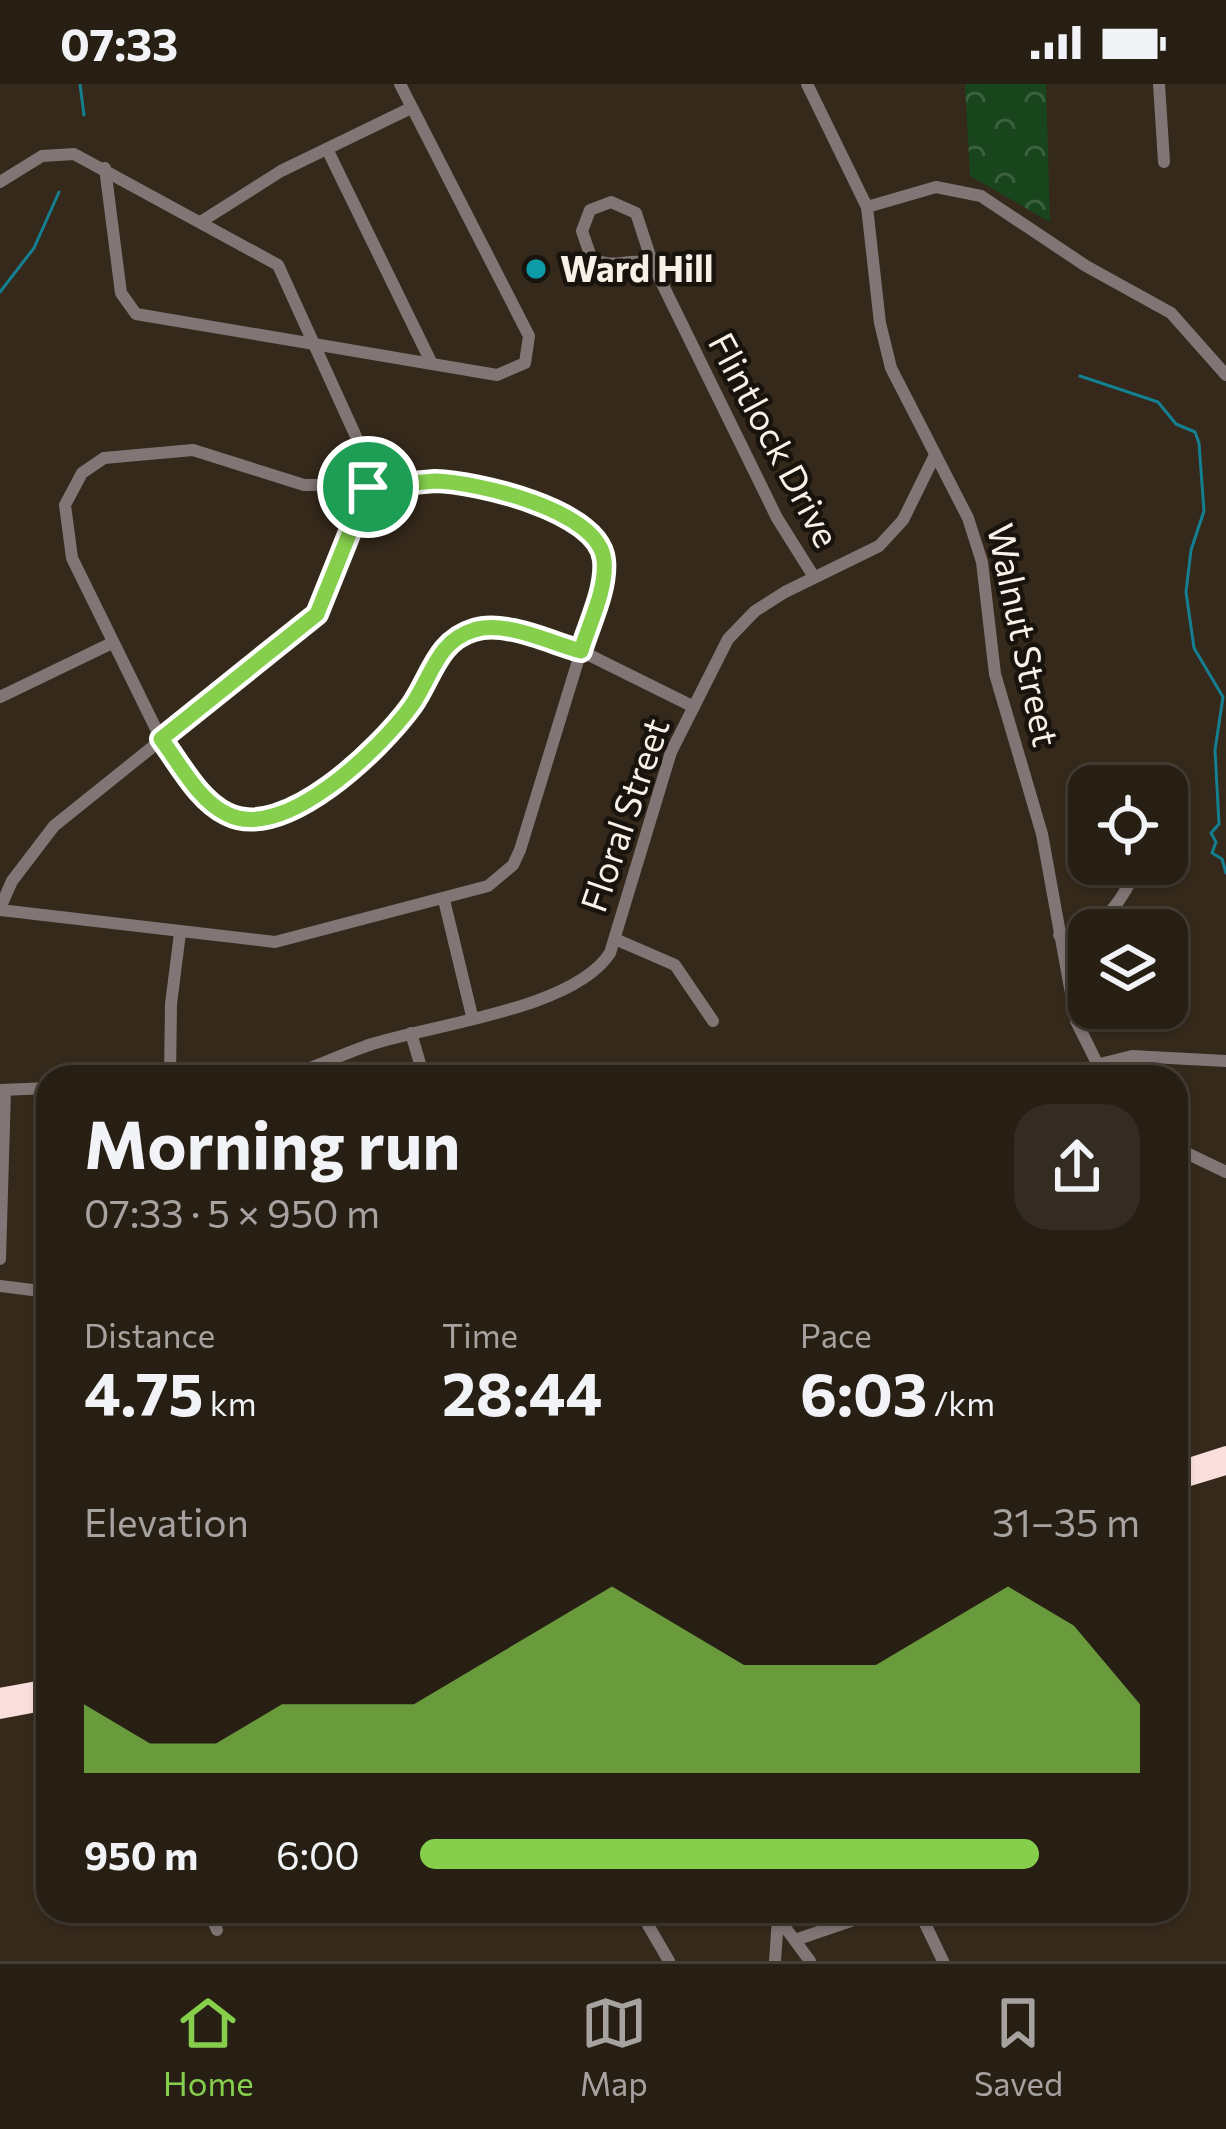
<!DOCTYPE html>
<html lang="en">
<head>
<meta charset="utf-8">
<style>
	:root { --surface:#281f14; --page:#342c22; --text:#f1f3f6; --muted:#a5a2a0; --line:#443d34; --accent:#85cf4d }
	body { margin:0; font-family:Commissioner,sans-serif; background:var(--page); color:var(--text); height:100vh; display:flex; flex-direction:column; font-size:45px; white-space:nowrap }
	* { box-sizing:border-box; margin:0 }
	p { font-size:39px; color:var(--muted) }
	.icon { flex:none; width:66px; height:66px; fill:none; stroke:currentColor; stroke-width:2; stroke-linecap:round; stroke-linejoin:round }
	.map { position:relative; flex:1; overflow:hidden }
	.details { position:absolute; left:36px; top:981px; width:1152px; height:858px; display:flex; flex-direction:column; background:var(--surface); border-radius:36px; box-shadow:0 3px 9px #0004,0 0 0 3px var(--line) }
	.details>* { flex:none }
	.buttons { position:absolute; left:1068px; top:681px; display:grid; gap:24px }
	.buttons a { display:grid; place-items:center; width:120px; height:120px; border-radius:24px; background:var(--surface); box-shadow:0 3px 9px #0004,0 0 0 3px var(--line); font-size:60px }
	.pin { position:absolute; display:grid; place-items:center; width:102px; height:102px; color:#fff; margin:-51px; border:6px solid #fff; border-radius:50%; box-shadow:0 3px 12px #0007 }
	.round { display:grid; place-items:center; flex:none; width:126px; height:126px; border-radius:36px; background:var(--page) }
	.head { display:flex; align-items:center; justify-content:space-between; height:204px; padding:0 48px }
	h1 { font-size:66px; font-weight:700; line-height:90px }
	.figures { display:grid; grid-template-columns:repeat(3,1fr); gap:18px; height:204px; padding:12px 48px }
	.figures div { display:grid; align-content:center }
	.figures b { font-size:60px; font-weight:700 }
	.figures small { font-size:33px; font-weight:400 }
	.figures p { font-size:33px }
	.chart { height:336px; padding:24px 48px }
	.chart p { display:flex; justify-content:space-between }
	.chart svg { width:100%; height:216px; margin-top:12px; fill:var(--accent); opacity:.7 }
	ul { padding:0 48px; list-style:none; font-size:39px }
	li { display:grid; grid-template-columns:192px 144px 1fr; align-items:center; height:90px }
	li i { height:30px; border-radius:15px; background:var(--accent) }
	.status { display:flex; justify-content:space-between; align-items:center; height:84px; padding:0 60px; background:var(--surface); direction:ltr }
	.status svg { height:33px; fill:currentColor }
	.tab-bar { display:flex; justify-content:space-around; align-items:center; height:168px; border-top:3px solid var(--line); background:var(--surface); font-size:33px; color:var(--muted) }
	.tab-bar a { display:grid; justify-items:center; gap:6px }
	.tab-bar .active { color:var(--accent) }
	.map>svg:first-child { display:block }
	.forest { fill:url(#forest-crowns) }
	.lines { fill:none; stroke-linecap:round; stroke-linejoin:round }
	.stream { stroke:#147f91; stroke-width:3 }
	.minor { stroke:#817675; stroke-width:12 }
	.highway { stroke:#fadfdd; stroke-width:16 }
	.route-casing { stroke:#fff; stroke-width:24 }
	.route { stroke:#85cf4d; stroke-width:15 }
	.culture-dot { fill:#0f9aa8; stroke:#18130c; stroke-width:4.5 }
	.labels { text-anchor:middle; stroke-width:9; stroke-linejoin:round; paint-order:stroke }
	.poi-label { font-size:36px; font-weight:bold; fill:#f9f0e7; stroke:#18130c; text-anchor:start }
	.street-label { font-size:36px; fill:#f9f0e7; stroke:#18130c }
</style>
</head>
<body>
<div class="status"><b>07:33</b><svg viewBox="0 0 49 12"><path d="M0 12V9h3v3zM5 12V6h3v6zM10 12V3h3v9zM15 12V0h3v12zM26 1h20v11H26zM47 4h2v5h-2z"/></svg></div>
<div class="map">
<svg width="1226" height="1877" viewBox="0 0 1226 1877">
	<defs>
		<pattern id="forest-crowns" width="20" height="18" patternUnits="userSpaceOnUse" patternTransform="scale(3)"><rect width="20" height="18" fill="#18451c"/><path d="M2 6a3 3 0 1 1 6 0M12 15a3 3 0 1 1 6 0" fill="none" stroke="#3a603d"/></pattern>
	</defs>
	<rect width="100%" height="100%" fill="#35291b"/>
	<!-- forest -->
	<polygon class="forest" points="965,0 1046,0 1050,138 970,92"/>
	<g class="lines">
		<!-- stream -->
		<g class="stream">
			<polyline points="80,0 84,31"/>
			<polyline points="0,208 34,164 59,108"/>
			<polyline points="1080,292 1158,318 1176,340 1195,348 1199,359 1204,427 1191,466 1186,508 1194,564 1223,613 1215,666 1219,740 1211,749 1216,758 1212,769 1222,775 1226,789"/>
		</g>
		<!-- minor -->
		<g class="minor">
			<polyline points="807,0 867,123 880,239 891,284 968,434 982,478 995,590 1042,750 1076,937 1104,993"/>
			<polyline points="1159,0 1164,78"/>
			<polyline points="328,67 432,280"/>
			<polyline points="105,84 121,209 136,230 497,291 525,279 529,252 400,0"/>
			<polyline points="0,98 42,72 74,70 278,181 363,368 368,403 318,530 54,742 12,797 0,824"/>
			<polyline points="867,123 936,103 981,112 1086,182 1171,229 1226,291"/>
			<polyline points="202,137 281,87 411,24"/>
			<path d="M653,181L636,129L611,118L590,126L582,147L591,173C612,188 631,171 653,181L777,434L814,493"/>
			<polyline points="0,613 112,559"/>
			<polyline points="1167,732 1183,719"/>
			<polyline points="444,816 472,932"/>
			<polyline points="0,826 275,858 488,802 513,781 520,766 581,567 602,500 603,470 589,448 480,400 304,401 193,366 104,374 82,389 65,421 72,474 161,655 199,707 234,733 256,737 288,731 356,679 403,633 440,569 471,546 495,545 581,567 694,623"/>
			<path d="M1059,851C1105,846 1121,819 1139,780"/>
			<polyline points="615,855 675,881 713,937"/>
			<polyline points="411,949 424,993"/>
			<polyline points="1096,981 1132,972 1226,977"/>
			<polyline points="170,993 171,920 180,849"/>
			<path d="M286,993C315,983 343,970 372,960C435,940 574,925 610,869L671,668L728,555L755,527L785,508L879,462L903,436L935,371"/>
			<polyline points="1,1006 48,1004"/>
			<polyline points="1176,1064 1226,1088"/>
			<polyline points="0,1175 5,1006"/>
			<polyline points="0,1202 48,1208"/>
			<polyline points="209,1827 217,1846"/>
			<polyline points="648,1827 648,1841 669,1877"/>
			<polyline points="773,1827 810,1877"/>
			<polyline points="919,1827 943,1877"/>
			<polyline points="795,1856 880,1827"/>
			<polyline points="775,1877 778,1834"/>
		</g>
		<!-- highway -->
		<g class="highway">
			<polyline points="1176,1386 1226,1370"/>
			<polyline points="1176,1398 1226,1383"/>
			<polyline points="0,1612 48,1603"/>
			<polyline points="0,1627 48,1618"/>
		</g>
	</g>
	<g class="lines">
		<defs>
			<path id="route" d="M435,397C476,398 599,426 604,476C607,505 589,540 581,567C551,559 505,536 474,546C437,557 432,592 412,621C381,664 284,759 227,730C198,716 180,680 161,655L317,530L368,403Z"/>
		</defs>
		<!-- route casing -->
		<use href="#route" class="route-casing"/>
		<!-- route -->
		<use href="#route" class="route"/>
	</g>
	<!-- markers -->
	<circle class="culture-dot" cx="536" cy="185" r="12"/>
	<g class="labels">
		<!-- poi labels -->
		<g class="poi-label">
			<text x="560" y="198">Ward Hill</text>
		</g>
		<!-- street labels -->
		<g class="street-label">
			<text transform="translate(774 356) rotate(62)" y="13">Flintlock Drive</text>
			<text transform="translate(1023 551) rotate(78)" y="13">Walnut Street</text>
			<text transform="translate(625 731) rotate(-71)" y="13">Floral Street</text>
		</g>
	</g>
</svg>
<div class="buttons">
<a><svg class="icon" aria-label="locate" viewBox="0 0 24 24"><circle cx="12" cy="12" r="6"/><path d="M12 2v4M12 18v4M2 12h4M18 12h4"/></svg></a>
<a><svg class="icon" aria-label="layers" viewBox="0 0 24 24"><path d="M12 4l9 5-9 5-9-5zM3 14l9 5 9-5"/></svg></a>
</div>
<div class="pin" style="left:368px;top:403px;background:#1e9e55"><svg class="icon" aria-label="arrive" viewBox="0 0 24 24"><path d="M6 21V4h12l-3 4 3 4H6"/></svg></div>
<section class="details">
<div class="head"><div><h1>Morning run</h1><p>07:33 · 5 × 950 m</p></div><a class="round"><svg class="icon" aria-label="share" viewBox="0 0 24 24"><path d="M12 15V3M7 8l5-5 5 5M5 13v7h14v-7"/></svg></a></div>
<div class="figures">
<div><p>Distance</p><b>4.75<small> km</small></b></div>
<div><p>Time</p><b>28:44</b></div>
<div><p>Pace</p><b>6:03<small> /km</small></b></div>
</div>
<div class="chart"><p><span>Elevation</span>31–35 m</p>
<svg viewBox="0 0 160 44" preserveAspectRatio="none"><path d="M0 44V30L10 38L20 38L30 30L40 30L50 30L60 22L70 14L80 6L90 14L100 22L110 22L120 22L130 14L140 6L150 14L160 30V44z"/></svg>
</div>
<ul>
<li><b>950 m</b>6:00<i style="width:86%"></i></li>
</ul>
</section>
</div>
<nav class="tab-bar">
<a class="active"><svg class="icon" aria-label="home" viewBox="0 0 24 24"><path d="M3 11l9-7 9 7M6 9v11h12V9"/></svg>Home</a>
<a><svg class="icon" aria-label="map" viewBox="0 0 24 24"><path d="M3 6l6-2 6 2 6-2v14l-6 2-6-2-6 2zM9 4v14M15 6v14"/></svg>Map</a>
<a><svg class="icon" aria-label="saved" viewBox="0 0 24 24"><path d="M7 4h10v16l-5-4-5 4z"/></svg>Saved</a>
</nav>
</body>
</html>
